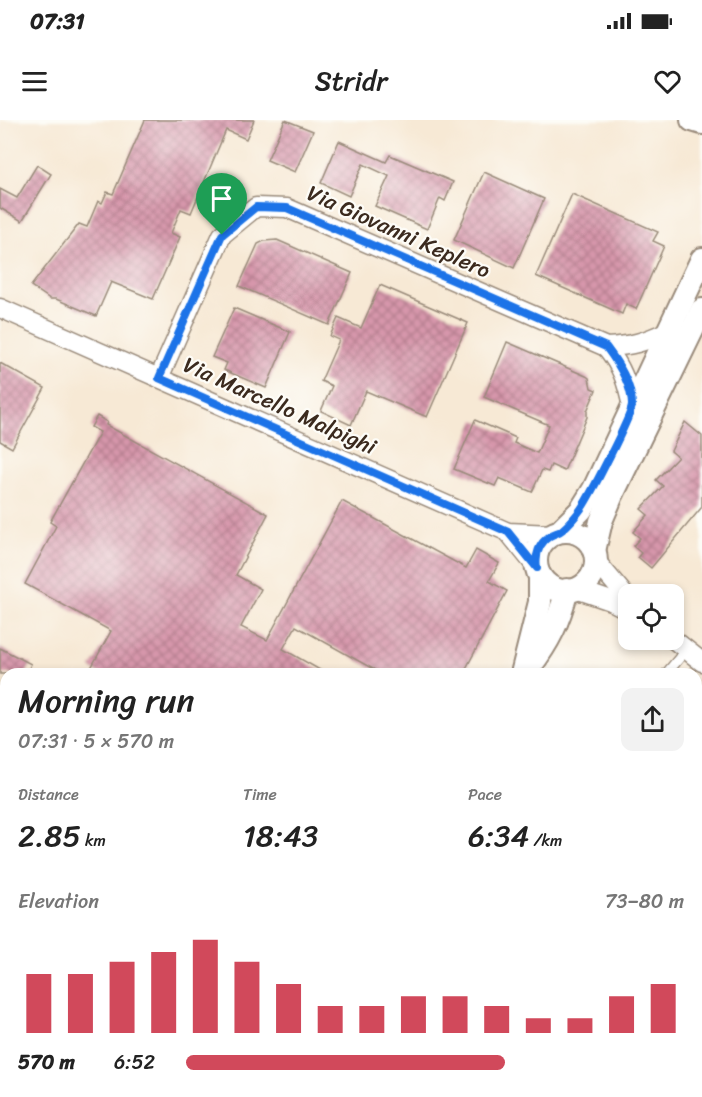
<!DOCTYPE html>
<html lang="en">
<head>
<meta charset="utf-8">
<style>
	:root { --surface:#fff; --page:#f2f2f2; --text:#222; --muted:#767676; --accent:#d1495b }
	body { margin:0; font-family:Sriracha,sans-serif; background:var(--page); color:var(--text); height:100vh; display:flex; flex-direction:column; font-size:22px; white-space:nowrap }
	* { box-sizing:border-box; margin:0 }
	p { font-size:20px; color:var(--muted) }
	.icon { flex:none; width:33px; height:33px; fill:none; stroke:currentColor; stroke-width:2; stroke-linecap:round; stroke-linejoin:round }
	.map { position:relative; flex:1; overflow:hidden }
	.side { position:absolute; left:0px; top:548px; width:702px; height:430px; display:flex; flex-direction:column; background:var(--surface); border-radius:18px 18px 0 0; box-shadow:0 3px 9px #0003 }
	.side>* { flex:none }
	.tools { position:absolute; left:618px; top:464px; display:grid; gap:12px }
	.tools a { display:grid; place-items:center; width:66px; height:66px; border-radius:12px; background:var(--surface); box-shadow:0 3px 9px #0003; font-size:30px }
	.pin { position:absolute; display:grid; place-items:center; width:51px; height:51px; color:#fff; margin:-62px -26px; border-radius:50% 50% 50% 0; rotate:-45deg; box-shadow:0 0 6px #0007 }
	.pin .icon { rotate:45deg }
	.round { display:grid; place-items:center; flex:none; width:63px; height:63px; border-radius:12px; background:var(--page) }
	.headline { display:flex; align-items:center; justify-content:space-between; height:102px; padding:0 18px }
	h1 { font-size:33px; font-weight:600; line-height:45px }
	.stats { display:grid; grid-template-columns:repeat(3,1fr); gap:9px; height:102px; padding:6px 18px }
	.stats div { display:grid; align-content:center }
	.stats b { font-size:30px; font-weight:600 }
	.stats small { font-size:16px; font-weight:400 }
	.stats p { font-size:16px }
	.chart { height:168px; padding:12px 18px }
	.chart p { display:flex; justify-content:space-between }
	.chart svg { width:100%; height:108px; margin-top:6px; stroke:var(--accent); stroke-width:6 }
	ul { padding:0 18px; list-style:none; font-size:20px }
	li { display:grid; grid-template-columns:96px 72px 1fr; align-items:center; height:45px }
	li i { height:15px; border-radius:8px; background:var(--accent) }
	.status { display:flex; justify-content:space-between; align-items:center; height:42px; padding:0 30px; background:var(--surface); direction:ltr }
	.status svg { height:16px; fill:currentColor }
	header { display:flex; justify-content:space-between; align-items:center; height:78px; padding:0 18px; background:var(--surface); font-size:27px; font-weight:600 }
	.map>svg:first-child { display:block }
	.building { fill:url(#building-cross-hatch) }
	.lines { fill:none; stroke-linecap:round; stroke-linejoin:round }
	.service-casing { stroke:#998a7a; stroke-width:12 }
	.minor-casing { stroke:#998a7a; stroke-width:21 }
	.tertiary-casing { stroke:#998a7a; stroke-width:26 }
	.service { stroke:#fff; stroke-width:9 }
	.minor { stroke:#fff; stroke-width:18 }
	.tertiary { stroke:#fff; stroke-width:22 }
	.route-casing { stroke:#fff; stroke-width:12 }
	.route { stroke:#1a73e8; stroke-width:8 }
	.labels { text-anchor:middle; stroke-width:4.5; stroke-linejoin:round; paint-order:stroke }
	.street-label { font-size:22px; fill:#3b2a1e; stroke:#fdfcf7 }
</style>
</head>
<body>
<div class="status"><b>07:31</b><svg viewBox="0 0 49 12"><path d="M0 12V9h3v3zM5 12V6h3v6zM10 12V3h3v9zM15 12V0h3v12zM26 1h20v11H26zM47 4h2v5h-2z"/></svg></div>
<header><svg class="icon" aria-label="menu" viewBox="0 0 24 24"><path d="M4 6h16M4 12h16M4 18h16"/></svg>Stridr<svg class="icon" aria-label="heart" viewBox="0 0 24 24"><path d="M12 20l-8-8c-3-5 5-10 8-4 3-6 11-1 8 4z"/></svg></header>
<div class="map">
<svg width="702" height="977" viewBox="0 0 702 977">
	<defs>
		<pattern id="building-cross-hatch" width="8" height="8" patternUnits="userSpaceOnUse" patternTransform="scale(1.5)"><rect width="8" height="8" fill="#d797ac"/><path d="M0 0l8 8M0 8l8-8" fill="none" stroke="#b07b8b"/></pattern>
	</defs>
	<rect width="100%" height="100%" fill="#fdfcf7"/>
	<filter id="ink" filterUnits="userSpaceOnUse"><feTurbulence type="fractalNoise" baseFrequency=".0167" numOctaves="2"/><feDisplacementMap in="SourceGraphic" scale="12" xChannelSelector="R" yChannelSelector="G"/><feConvolveMatrix kernelMatrix="1 2 1 2 8 2 1 2 1" color-interpolation-filters="sRGB"/></filter>
	<filter id="wash" filterUnits="userSpaceOnUse"><feTurbulence type="fractalNoise" baseFrequency=".008" numOctaves="4" result="noise"/><feDisplacementMap in="SourceGraphic" scale="24" xChannelSelector="R" yChannelSelector="G"/><feGaussianBlur stdDeviation="1.35" result="paint"/><feColorMatrix in="noise" values="0 0 0 0 0 0 0 0 0 0 0 0 0 0 0 0 0 1.4 0 .05"/><feComposite in="paint" operator="in"/></filter>
	<g filter="url(#wash)">
		<rect width="100%" height="100%" fill="#f7e9d5"/>
		<g id="blocks">
			<!-- building -->
			<g class="building">
				<polygon points="145,0 254,0 246,19 226,10 191,93 181,89 171,113 180,117 153,179 111,162 96,196 56,179 50,179 31,166 79,104 87,107 98,81 102,83 107,72 113,74"/>
				<polygon points="285,0 313,11 295,52 267,40"/>
				<polygon points="339,21 386,42 390,35 453,62 445,81 440,78 427,109 375,86 389,56 363,44 349,76 321,63"/>
				<polygon points="37,45 51,54 22,101 0,88 0,69 17,78"/>
				<polygon points="484,52 544,79 514,148 454,120"/>
				<polygon points="572,74 658,112 653,121 664,126 636,189 626,184 622,194 536,156"/>
				<polygon points="277,120 352,153 329,205 239,166 258,124 264,121"/>
				<polygon points="380,165 468,203 427,297 366,271 351,305 321,291 332,266 321,261 339,220 330,216 338,198 361,208"/>
				<polygon points="234,188 290,212 266,268 224,250 227,243 212,237"/>
				<polygon points="507,222 586,256 589,258 591,268 596,270 587,291 587,297 564,351 551,345 548,352 542,350 532,372 499,358 495,366 454,349 475,300 516,318 514,323 537,333 549,305 484,277"/>
				<polygon points="0,243 45,268 12,328 0,321"/>
				<polygon points="97,296 107,302 106,305 268,394 236,455 261,469 241,507 267,520 342,381 466,448 476,430 499,443 489,461 507,471 463,554 382,554 296,506 283,529 327,554 100,554 91,548 111,511 25,464 56,406 50,402 100,312 91,307"/>
				<polygon points="685,302 702,316 702,387 651,448 638,437 641,433 633,426 640,418 633,412 648,395 641,389 663,366 656,360 678,337 671,331"/>
				<polygon points="0,528 31,544 26,554 0,554"/>
			</g>
		</g>
	</g>
	<g filter="url(#ink)">
		<use href="#blocks" fill-opacity="0" stroke="#998a7a" stroke-width="1.5"/>
		<g class="lines">
			<defs>
				<polyline id="service" points="666,554 686,530"/>
				<g id="minor">
					<polyline points="0,188 508,412 552,414"/>
					<path d="M606,227C622,247 627,262 632,287"/>
					<path d="M159,258L222,115L256,87L287,88L606,227C632,226 644,222 668,211"/>
					<polyline points="508,412 537,448"/>
					<polyline points="596,441 628,479"/>
					<polyline points="576,469 611,481 628,490"/>
					<polyline points="673,519 702,542"/>
					<polyline points="0,705 6,708"/>
					<polyline points="0,851 6,840"/>
					<polyline points="441,972 447,977"/>
				</g>
				<g id="tertiary">
					<polyline points="692,0 702,3"/>
					<polyline points="560,411 581,390 594,369 702,139"/>
					<circle cx="566" cy="441" r="30"/>
					<polyline points="594,431 601,401 612,375 702,190"/>
					<path d="M529,548C550,520 558,503 567,470"/>
					<polyline points="522,554 540,482 540,456"/>
					<polyline points="289,977 292,972"/>
				</g>
			</defs>
			<!-- service casing -->
			<use href="#service" class="service-casing"/>
			<!-- minor casing -->
			<use href="#minor" class="minor-casing"/>
			<!-- tertiary casing -->
			<use href="#tertiary" class="tertiary-casing"/>
			<!-- service -->
			<use href="#service" class="service"/>
			<!-- minor -->
			<use href="#minor" class="minor"/>
			<!-- tertiary -->
			<use href="#tertiary" class="tertiary"/>
		</g>
	</g>
	<g class="lines" filter="url(#ink)">
		<defs>
			<path id="route" d="M256,87L287,88L606,227C618,243 632,264 632,285C632,295 589,378 581,389C576,396 569,404 562,410C559,413 554,413 550,416C539,423 535,435 537,448L508,412L159,258L222,115Z"/>
		</defs>
		<!-- route casing -->
		<use href="#route" class="route-casing"/>
		<!-- route -->
		<use href="#route" class="route"/>
	</g>
	<g class="labels">
		<!-- street labels -->
		<g class="street-label">
			<text transform="translate(399 111) rotate(24)" y="8">Via Giovanni Keplero</text>
			<text transform="translate(280 285) rotate(24)" y="8">Via Marcello Malpighi</text>
		</g>
	</g>
</svg>
<div class="tools">
<a><svg class="icon" aria-label="locate" viewBox="0 0 24 24"><circle cx="12" cy="12" r="6"/><path d="M12 2v4M12 18v4M2 12h4M18 12h4"/></svg></a>
</div>
<div class="pin" style="left:222px;top:115px;background:#1e9e55"><svg class="icon" aria-label="arrive" viewBox="0 0 24 24"><path d="M6 21V4h12l-3 4 3 4H6"/></svg></div>
<section class="side">
<div class="headline"><div><h1>Morning run</h1><p>07:31 · 5 × 570 m</p></div><a class="round"><svg class="icon" aria-label="share" viewBox="0 0 24 24"><path d="M12 15V3M7 8l5-5 5 5M5 13v7h14v-7"/></svg></a></div>
<div class="stats">
<div><p>Distance</p><b>2.85<small> km</small></b></div>
<div><p>Time</p><b>18:43</b></div>
<div><p>Pace</p><b>6:34<small> /km</small></b></div>
</div>
<div class="chart"><p><span>Elevation</span>73–80 m</p>
<svg viewBox="0 0 160 44" preserveAspectRatio="none"><path d="M5 44V20M15 44V20M25 44V15M35 44V11M45 44V6M55 44V15M65 44V24M75 44V33M85 44V33M95 44V29M105 44V29M115 44V33M125 44V38M135 44V38M145 44V29M155 44V24"/></svg>
</div>
<ul>
<li><b>570 m</b>6:52<i style="width:64%"></i></li>
</ul>
</section>
</div>
</body>
</html>
